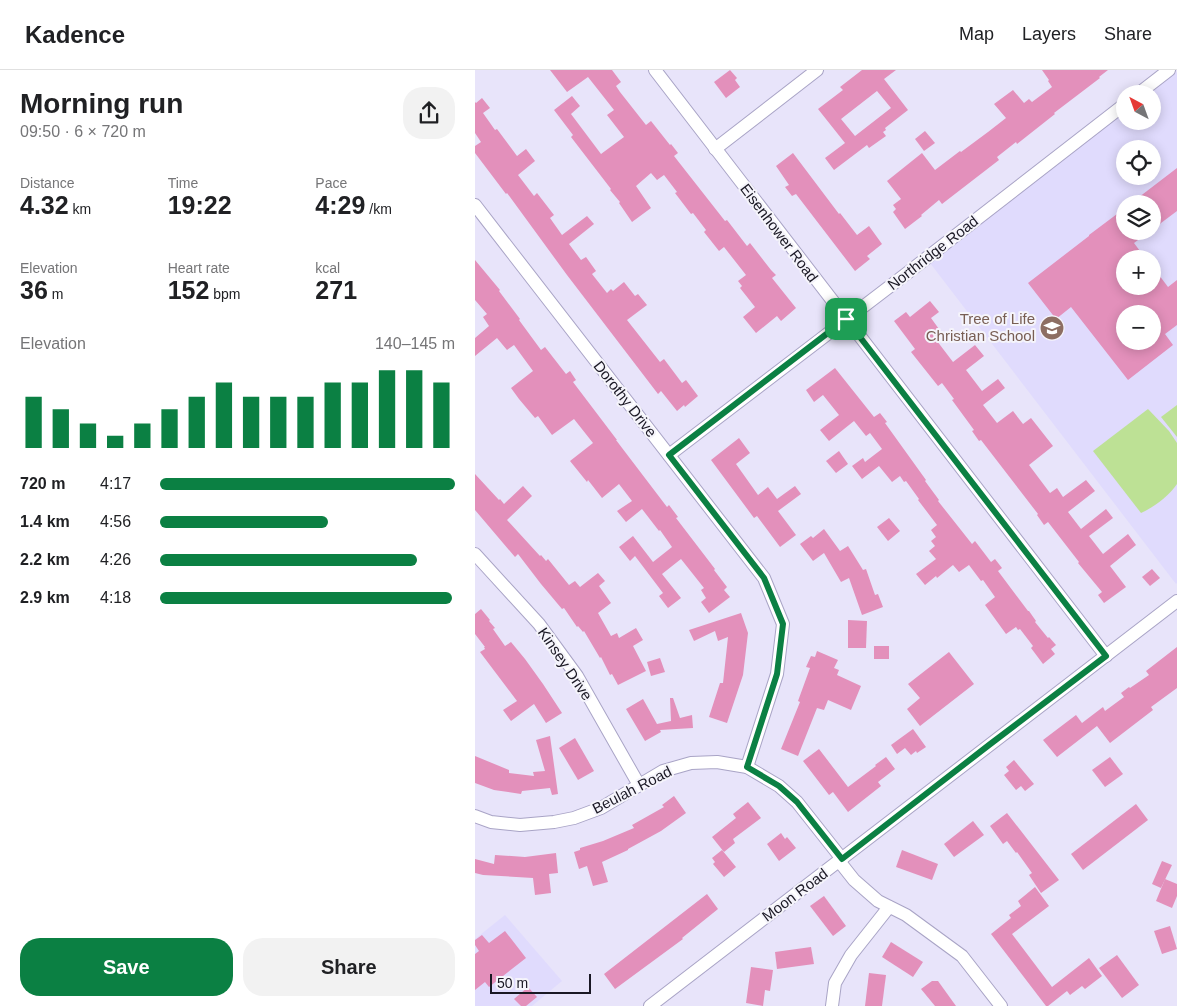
<!DOCTYPE html>
<html lang="en">
<head>
<meta charset="utf-8">
<style>
	:root { --surface:#fff; --page:#f2f2f2; --text:#202124; --muted:#757577; --line:#e0e0e0; --accent:#0b8043 }
	body { margin:0; font-family:Helvetica,sans-serif; background:var(--page); color:var(--text); height:100vh; display:flex; flex-direction:column; font-size:19px; white-space:nowrap }
	* { box-sizing:border-box; margin:0 }
	p { font-size:16px; color:var(--muted) }
	.icon { flex:none; width:28px; height:28px; fill:none; stroke:currentColor; stroke-width:2; stroke-linecap:round; stroke-linejoin:round }
	.map { position:relative; flex:1; overflow:hidden }
	.details { display:flex; flex-direction:column; background:var(--surface); width:475px }
	.details>* { flex:none }
	.needle { width:32px; rotate:319deg }
	.buttons { position:absolute; left:641px; top:15px; display:grid; gap:10px }
	.buttons a { display:grid; place-items:center; width:45px; height:45px; border-radius:50%; background:var(--surface); box-shadow:0 2px 12px #0003; font-size:25px }
	.scale { position:absolute; left:15px; bottom:12px; width:101px; box-sizing:border-box; padding-left:5px; border:2px solid #1a1824; border-top:0; font-size:14px; line-height:18px; white-space:nowrap; color:#1a1824; -webkit-text-stroke:4px #f5f4fb; paint-order:stroke }
	.pin { position:absolute; display:grid; place-items:center; width:42px; height:42px; color:#fff; margin:-21px; border-radius:10px; box-shadow:0 2px 8px #0006 }
	.round { display:grid; place-items:center; flex:none; width:52px; height:52px; border-radius:20px; background:var(--page) }
	.headline { display:flex; align-items:center; justify-content:space-between; height:85px; padding:0 20px }
	h1 { font-size:28px; font-weight:700; line-height:38px }
	.stats { display:grid; grid-template-columns:repeat(3,1fr); gap:8px; height:85px; padding:5px 20px }
	.stats div { display:grid; align-content:center }
	.stats b { font-size:25px; font-weight:700 }
	.stats small { font-size:14px; font-weight:400 }
	.stats p { font-size:14px }
	.chart { height:140px; padding:10px 20px }
	.chart p { display:flex; justify-content:space-between }
	.chart svg { width:100%; height:90px; margin-top:5px; stroke:var(--accent); stroke-width:6 }
	.primary-button { display:flex; gap:10px; margin-top:auto; padding:10px 20px }
	.primary-button a { flex:1; height:58px; border-radius:20px; background:var(--accent); color:#fff; font-size:20px; font-weight:700; line-height:58px; text-align:center }
	.primary-button a+a { background:var(--page); color:var(--text) }
	ul { padding:0 20px; list-style:none; font-size:16px }
	li { display:grid; grid-template-columns:80px 60px 1fr; align-items:center; height:38px }
	li i { height:12px; border-radius:6px; background:var(--accent) }
	header { display:flex; align-items:center; gap:30px; box-sizing:border-box; height:70px; padding:0 25px; background:var(--surface); border-bottom:1px solid var(--line) }
	header strong { font-size:24px }
	nav { display:flex; gap:28px; margin-inline-start:auto; font-size:18px }
	main { display:flex; flex:1; min-height:0 }
	.map>svg:first-child { display:block }
	.built { fill:#e0dbfd; fill-rule:evenodd }
	.green { fill:#bde195 }
	.building { fill:#e390bb; fill-rule:evenodd }
	.lines { fill:none; stroke-linecap:round; stroke-linejoin:round }
	.street-casing { stroke:#a9a4c6; stroke-width:14 }
	.street { stroke:#fff; stroke-width:12 }
	.route-casing { stroke:#fff; stroke-width:10 }
	.route { stroke:#0b8043; stroke-width:6 }
	.labels { text-anchor:middle; stroke-width:4; stroke-linejoin:round; paint-order:stroke }
	.street-label { font-size:15px; fill:#1a1824; stroke:#f5f4fb }
	.education-label { font-size:15px; fill:#785e54; stroke:#f5f4fb; text-anchor:end }
</style>
</head>
<body>
<header>
<strong>Kadence</strong>
<nav><a>Map</a><a>Layers</a><a>Share</a></nav>
</header>
<main>
<section class="details">
<div class="headline"><div><h1>Morning run</h1><p>09:50 · 6 × 720 m</p></div><a class="round"><svg class="icon" aria-label="share" viewBox="0 0 24 24"><path d="M12 15V3M7 8l5-5 5 5M5 13v7h14v-7"/></svg></a></div>
<div class="stats">
<div><p>Distance</p><b>4.32<small> km</small></b></div>
<div><p>Time</p><b>19:22</b></div>
<div><p>Pace</p><b>4:29<small> /km</small></b></div>
</div>
<div class="stats">
<div><p>Elevation</p><b>36<small> m</small></b></div>
<div><p>Heart rate</p><b>152<small> bpm</small></b></div>
<div><p>kcal</p><b>271</b></div>
</div>
<div class="chart"><p><span>Elevation</span>140–145 m</p>
<svg viewBox="0 0 160 44" preserveAspectRatio="none"><path d="M5 44V19M15 44V25M25 44V32M35 44V38M45 44V32M55 44V25M65 44V19M75 44V12M85 44V19M95 44V19M105 44V19M115 44V12M125 44V12M135 44V6M145 44V6M155 44V12"/></svg>
</div>
<ul>
<li><b>720 m</b>4:17<i style="width:100%"></i></li>
<li><b>1.4 km</b>4:56<i style="width:57%"></i></li>
<li><b>2.2 km</b>4:26<i style="width:87%"></i></li>
<li><b>2.9 km</b>4:18<i style="width:99%"></i></li>
</ul>
<div class="primary-button"><a>Save</a><a>Share</a></div>
</section>
<div class="map">
<svg width="702" height="936" viewBox="0 0 702 936">
	<rect width="100%" height="100%" fill="#e8e4fa"/>
	<!-- built -->
	<g class="built">
		<path d="M702,2V513L701,514L455,193L650,42V51H678V24H674ZM650,79H678V106H650ZM650,134H678V161H650ZM650,189H678V216H650ZM650,244H678V271H650Z"/>
		<polygon points="30,845 87,911 57,936 0,936 0,869"/>
	</g>
	<!-- green -->
	<g class="green">
		<polygon points="702,335 702,367 686,347"/>
		<path d="M673,339L694,361L702,373V414C694,426 679,437 666,443L618,381Z"/>
	</g>
	<!-- building -->
	<g class="building">
		<polygon points="75,0 137,0 146,12 141,16 145,22 171,55 176,51 195,75 196,74 203,83 199,86 250,151 252,150 272,176 275,173 296,200 301,205 297,208 321,238 306,251 302,246 281,263 268,247 280,237 265,218 267,216 263,211 271,205 249,177 244,181 229,162 231,160 218,143 216,144 200,123 202,122 189,105 182,110 176,103 161,116 176,138 157,152 144,133 145,132 135,120 136,119 96,67 98,65 79,40 97,26 105,36 96,44 126,84 149,67 132,45 139,40 113,7 92,22"/>
		<polygon points="255,0 262,8 260,10 265,17 251,28 239,12"/>
		<path d="M387,0H421L409,9L433,40L410,58L411,60L408,62L411,66L394,78L392,75L359,100L350,88L370,73L343,39L368,20L365,17ZM402,21L416,38L380,66L366,49Z"/>
		<polygon points="567,0 633,0 624,7 625,8 579,43 580,44 542,74 541,72 522,87 524,90 467,134 464,130 446,145 447,146 430,159 418,142 421,139 418,135 426,129 412,111 447,83 460,100 485,81 486,82 513,62 531,48 519,34 538,20 549,33 554,29 557,32 577,17 573,11 574,10"/>
		<polygon points="7,28 15,38 8,43 20,60 22,59 42,86 51,79 60,91 43,105 59,126 62,123 79,145 75,148 87,165 112,146 119,154 94,174 106,190 111,187 121,201 117,204 132,223 136,219 138,221 149,212 160,226 163,224 172,235 152,250 185,292 189,289 207,313 211,310 223,326 210,337 209,335 202,341 186,321 183,324 92,205 32,123 31,124 0,83 0,76 6,72 0,63 0,32 1,33"/>
		<polygon points="450,61 460,73 449,81 440,69"/>
		<polygon points="318,83 364,144 365,143 382,165 394,156 407,174 392,186 395,189 380,201 321,124 317,126 310,117 314,115 301,96"/>
		<polygon points="702,98 702,141 678,159 678,134 655,134"/>
		<path d="M650,138V161H675L659,173L671,189H650V216H678V197L693,217L702,210V255L690,264L698,275L653,310L596,237L581,249L553,213L614,166V165ZM650,244H678V271H650Z"/>
		<polygon points="0,190 25,220 24,221 45,249 44,250 66,280 70,277 91,304 95,301 101,310 98,312 142,370 141,370 192,437 194,435 203,447 201,448 240,499 239,500 252,517 249,520 255,527 234,543 226,532 231,528 226,520 229,518 206,489 187,504 206,528 193,538 184,526 188,523 160,486 155,491 144,477 158,466 178,492 197,477 185,460 184,461 167,439 151,452 142,441 157,431 144,414 127,428 113,410 112,412 95,391 118,373 99,349 77,365 63,346 60,348 44,329 36,318 58,301 39,275 32,280 22,268 0,286 0,268 14,256 8,247 12,244 0,230"/>
		<polygon points="455,231 464,242 456,248 469,266 462,271 478,292 500,275 509,286 491,300 507,321 523,309 530,318 508,335 522,353 538,341 548,354 556,348 578,376 554,395 575,423 582,418 588,427 611,410 620,421 593,442 606,459 631,439 638,448 614,466 628,484 653,464 661,475 635,496 651,517 629,533 623,525 627,522 603,493 604,492 573,452 569,455 562,445 563,444 506,370 504,371 497,361 499,360 477,330 479,329 467,313 463,316 436,282 440,279 419,251 431,242 435,247"/>
		<polygon points="360,298 399,347 405,343 412,352 410,353 451,410 450,411 464,430 463,431 497,474 500,471 516,492 520,489 527,498 523,501 553,541 554,541 561,551 560,552 573,568 574,567 581,575 576,579 580,584 568,594 556,578 558,576 545,559 543,560 541,557 531,564 510,535 520,527 508,510 506,511 494,495 484,502 478,495 462,508 461,506 450,515 441,504 461,489 454,481 460,476 456,471 461,467 456,460 462,455 443,430 444,429 431,411 429,412 425,406 417,412 404,396 387,409 377,396 388,388 390,392 407,379 395,363 391,366 379,351 354,371 345,360 364,345 348,325 339,332 331,320"/>
		<polygon points="264,368 275,383 261,394 283,425 293,417 302,429 320,416 326,424 303,441 321,465 305,477 282,446 279,448 236,390"/>
		<polygon points="364,381 373,394 361,403 351,391"/>
		<polygon points="0,404 24,430 25,429 29,434 48,416 57,426 32,450 65,486 66,485 71,491 73,489 94,515 100,511 105,517 123,503 130,511 124,516 136,533 123,543 136,566 142,563 144,568 161,558 168,570 158,576 171,601 143,615 137,604 135,605 126,587 125,588 109,561 108,562 103,556 102,557 89,538 87,539 66,514 43,484 40,487 0,440"/>
		<polygon points="414,448 425,461 413,471 402,457"/>
		<polygon points="349,459 365,481 373,476 388,500 391,499 400,525 403,524 408,537 387,545 374,508 366,512 349,483 338,491 325,474 336,466 338,468"/>
		<polygon points="677,499 685,508 675,516 667,507"/>
		<polygon points="6,539 15,550 14,551 20,558 18,559 30,576 36,572 50,589 68,614 87,643 71,653 59,634 36,651 28,640 42,631 5,582 10,579 9,577 10,577 0,564 0,544"/>
		<polygon points="266,543 273,563 268,605 252,653 234,647 245,613 248,613 253,567 243,571 240,561 219,571 214,560"/>
		<polygon points="373,550 392,551 391,578 373,578"/>
		<rect x="399" y="576" width="15" height="13"/>
		<polygon points="702,577 702,618 676,637 678,640 635,673 622,656 582,687 568,670 601,645 607,653 628,637 630,641 649,627 646,623 654,617 655,618 674,605 671,601"/>
		<polygon points="342,581 363,590 359,598 364,600 362,605 386,616 376,640 353,630 349,640 342,638 323,686 306,679 325,632 323,631 335,598 331,597 336,586 340,587"/>
		<polygon points="474,582 499,614 445,656 432,639 445,628 433,614"/>
		<polygon points="185,588 190,602 176,606 172,592"/>
		<polygon points="195,628 198,628 205,648 217,645 218,658 185,660 186,662 170,671 151,639 168,629 182,654 196,651"/>
		<polygon points="438,659 451,677 442,683 441,681 436,685 430,678 422,684 416,675"/>
		<polygon points="75,666 83,724 77,725 75,718 47,721 46,724 19,720 0,713 0,686 34,700 34,703 59,706 58,702 70,701 61,670"/>
		<polygon points="100,668 119,701 103,710 84,678"/>
		<polygon points="344,679 373,717 401,696 400,695 411,687 420,699 403,712 406,716 373,742 358,722 354,725 328,691"/>
		<polygon points="635,687 648,704 630,717 617,700"/>
		<polygon points="539,690 559,714 550,721 546,716 541,720 529,705 534,701 531,697"/>
		<polygon points="199,726 211,743 186,761 153,779 153,780 127,792 133,812 118,816 112,796 104,799 99,782 105,780 105,778 128,771 159,758 157,755 189,737 187,735"/>
		<polygon points="273,732 286,748 258,769 260,773 249,782 237,767 261,748 258,744"/>
		<polygon points="661,734 673,750 608,800 596,784"/>
		<polygon points="532,743 584,810 566,823 554,805 557,803 542,782 541,783 532,771 528,774 515,756"/>
		<polygon points="498,751 509,765 479,787 469,774"/>
		<polygon points="306,763 310,769 312,767 321,778 304,791 292,774"/>
		<polygon points="247,780 261,797 249,807 238,794 240,792 237,788"/>
		<polygon points="427,780 463,794 457,810 421,797"/>
		<polygon points="81,783 83,803 74,804 76,823 60,825 58,808 8,805 0,803 0,789 19,794 20,785 50,787"/>
		<polygon points="687,791 697,795 686,818 677,814"/>
		<polygon points="690,809 702,814 702,826 697,838 681,831"/>
		<polygon points="560,817 574,836 537,864 577,917 614,888 627,906 610,919 607,916 595,925 592,921 573,936 571,936 516,864 536,848 534,845 546,836 543,831"/>
		<polygon points="232,824 243,839 207,868 208,869 140,919 129,904"/>
		<polygon points="349,826 371,856 358,866 335,836"/>
		<polygon points="695,856 702,879 687,884 679,861"/>
		<polygon points="30,861 51,888 14,917 10,912 0,920 0,884 4,881 0,875 0,870 7,865 14,873"/>
		<polygon points="416,872 448,892 438,907 407,887"/>
		<polygon points="336,877 339,894 302,899 300,882"/>
		<polygon points="642,885 664,915 647,928 624,898"/>
		<polygon points="276,897 298,900 295,921 290,920 288,936 271,933"/>
		<polygon points="394,903 411,905 407,936 390,936"/>
		<polygon points="457,911 463,911 481,936 460,936 446,919"/>
		<polygon points="53,917 62,927 51,936 46,936 39,929"/>
	</g>
	<g class="lines">
		<defs>
			<g id="street">
				<polyline points="180,0 631,586"/>
				<polyline points="663,24 694,0"/>
				<polyline points="240,79 342,0"/>
				<polyline points="0,135 289,508 308,554 302,604 272,697"/>
				<polyline points="194,385 431,204 650,34"/>
				<polyline points="0,484 64,554 102,606 164,715"/>
				<polyline points="0,746 16,752 45,755 79,752 99,748 126,738 188,701 216,693 242,692 272,697 304,716 322,732 367,789"/>
				<polyline points="364,791 379,810 403,831 431,845 487,886 526,936"/>
				<polyline points="175,936 702,531"/>
				<polyline points="357,936 360,913 376,885 414,837"/>
			</g>
		</defs>
		<!-- street casing -->
		<use href="#street" class="street-casing"/>
		<!-- street -->
		<use href="#street" class="street"/>
	</g>
	<g class="lines">
		<defs>
			<polygon id="route" points="371,249 631,586 514,675 367,789 322,732 304,716 272,697 302,604 308,554 289,508 194,385"/>
		</defs>
		<!-- route casing -->
		<use href="#route" class="route-casing"/>
		<!-- route -->
		<use href="#route" class="route"/>
	</g>
	<!-- icons -->
	<defs>
		<symbol id="school-disc" viewBox="-11 -11 22 22"><circle r="9.5" fill="#8d6e63" stroke="#f5f4fb"/><path d="M0-5L7-2L0 1L-7-2ZM-4 1L0 2.5L4 1V4Q0 6-4 4Z" fill="#fff"/></symbol>
	</defs>
	<g fill-rule="evenodd">
		<use href="#school-disc" x="563" y="244" width="28" height="28"/>
	</g>
	<g class="labels">
		<!-- street labels -->
		<g class="street-label">
			<text transform="translate(304 163) rotate(53)" y="5">Eisenhower Road</text>
			<text transform="translate(458 183) rotate(-38)" y="5">Northridge Road</text>
			<text transform="translate(150 329) rotate(52)" y="5">Dorothy Drive</text>
			<text transform="translate(90 594) rotate(56)" y="5">Kinsey Drive</text>
			<text transform="translate(157 720) rotate(-27)" y="5">Beulah Road</text>
			<text transform="translate(320 825) rotate(-37)" y="5">Moon Road</text>
		</g>
		<!-- education labels -->
		<g class="education-label">
			<text x="560" y="254">Tree of Life<tspan x="560" dy="17">Christian School</tspan></text>
		</g>
	</g>
</svg>
<div class="buttons">
<a><svg class="needle" viewBox="-14 -14 28 28"><path d="M0-13l5 13h-10z" fill="#e53935"/><path d="M0 13l5-13h-10z" fill="#757577"/></svg></a>
<a><svg class="icon" aria-label="locate" viewBox="0 0 24 24"><circle cx="12" cy="12" r="6"/><path d="M12 2v4M12 18v4M2 12h4M18 12h4"/></svg></a>
<a><svg class="icon" aria-label="layers" viewBox="0 0 24 24"><path d="M12 4l9 5-9 5-9-5zM3 14l9 5 9-5"/></svg></a>
<a>+</a>
<a>−</a>
</div>
<div class="scale">50 m</div>
<div class="pin" style="left:371px;top:249px;background:#1e9e55"><svg class="icon" aria-label="arrive" viewBox="0 0 24 24"><path d="M6 21V4h12l-3 4 3 4H6"/></svg></div>
</div>
</main>
</body>
</html>
